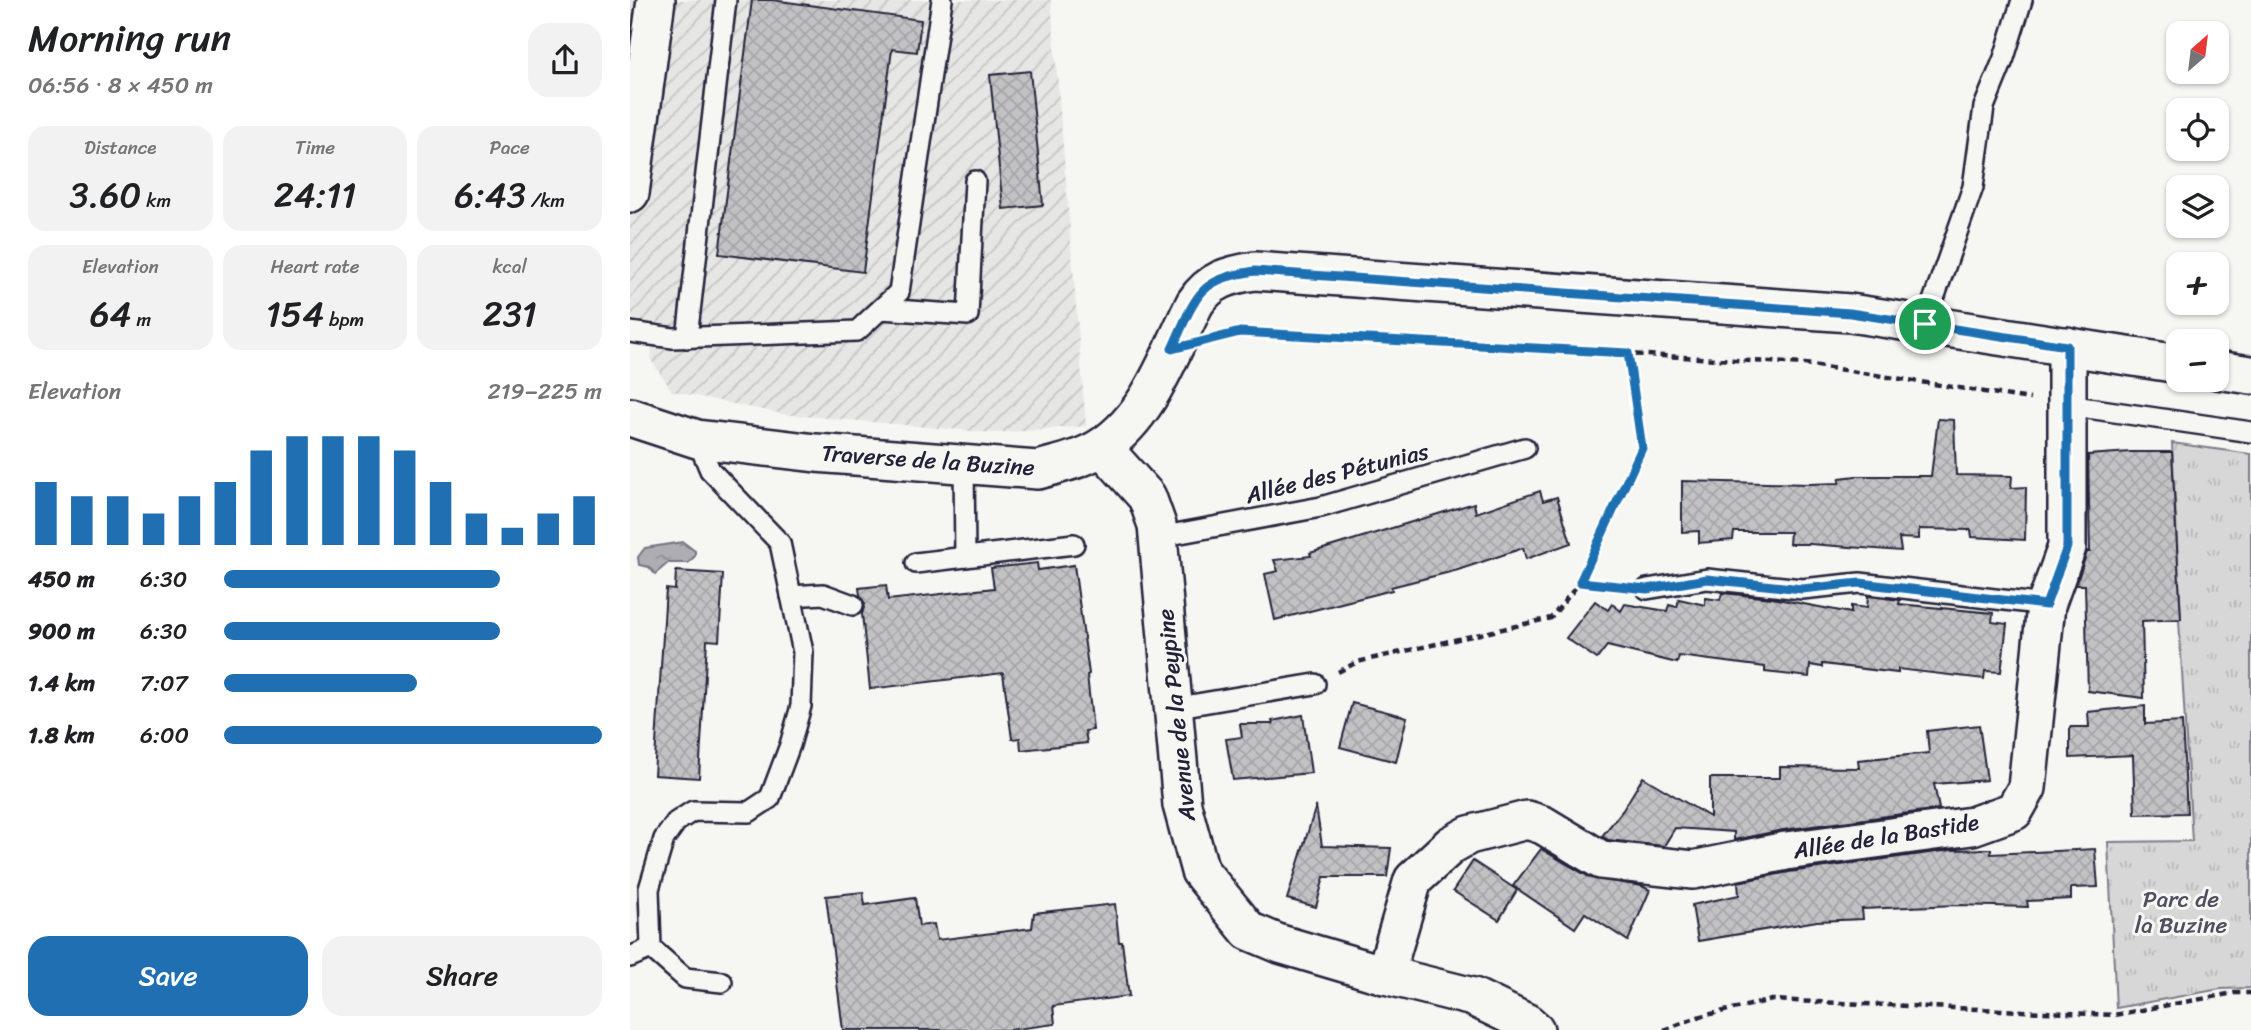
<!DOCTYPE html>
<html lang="en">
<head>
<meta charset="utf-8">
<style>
	:root { --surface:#fff; --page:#f2f2f2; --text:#202124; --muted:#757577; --accent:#1f6fb2 }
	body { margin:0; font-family:Sriracha,sans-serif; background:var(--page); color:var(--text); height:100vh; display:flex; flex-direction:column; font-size:26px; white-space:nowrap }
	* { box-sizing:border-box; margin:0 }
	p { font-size:23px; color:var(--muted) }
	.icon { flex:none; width:38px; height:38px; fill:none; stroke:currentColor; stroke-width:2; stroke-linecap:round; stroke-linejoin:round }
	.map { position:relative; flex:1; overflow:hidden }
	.drawer { display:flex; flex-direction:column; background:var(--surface); width:630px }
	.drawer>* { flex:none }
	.needle { width:46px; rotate:28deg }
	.fabs { position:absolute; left:1536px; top:21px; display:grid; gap:14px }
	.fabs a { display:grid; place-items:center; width:63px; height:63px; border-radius:14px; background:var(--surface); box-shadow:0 2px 5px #0004; font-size:35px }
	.pin { position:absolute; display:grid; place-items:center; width:60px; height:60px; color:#fff; margin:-30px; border:4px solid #fff; border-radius:50%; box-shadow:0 2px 7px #0007 }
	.round { display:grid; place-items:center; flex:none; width:74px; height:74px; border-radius:21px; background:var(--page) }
	.head { display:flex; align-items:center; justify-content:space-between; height:119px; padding:0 28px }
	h1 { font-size:38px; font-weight:600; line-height:52px }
	.stats { display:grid; grid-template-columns:repeat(3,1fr); gap:10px; height:119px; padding:7px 28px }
	.stats div { display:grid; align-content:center; border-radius:18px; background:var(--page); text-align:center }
	.stats b { font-size:35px; font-weight:600 }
	.stats small { font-size:19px; font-weight:400 }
	.stats p { font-size:19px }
	.chart { height:196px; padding:14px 28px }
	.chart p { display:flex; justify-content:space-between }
	.chart svg { width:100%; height:126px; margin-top:7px; stroke:var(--accent); stroke-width:6 }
	.primary-button { display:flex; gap:14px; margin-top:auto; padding:14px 28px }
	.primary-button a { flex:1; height:80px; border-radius:21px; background:var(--accent); color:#fff; font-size:28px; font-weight:600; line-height:80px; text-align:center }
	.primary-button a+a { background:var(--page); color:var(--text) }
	ul { padding:0 28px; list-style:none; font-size:23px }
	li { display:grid; grid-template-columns:112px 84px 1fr; align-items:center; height:52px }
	li i { height:18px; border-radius:9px; background:var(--accent) }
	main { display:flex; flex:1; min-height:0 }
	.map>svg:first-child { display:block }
	.industrial { fill:url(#industrial-furrows) }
	.park { fill:url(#park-tufts); stroke:#7c7c89; stroke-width:2 }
	.water { fill:url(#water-ripples); stroke:#757583; stroke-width:2 }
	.building { fill:url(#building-cross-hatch); stroke:#22223b; stroke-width:2 }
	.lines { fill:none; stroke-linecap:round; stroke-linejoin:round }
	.service-casing { stroke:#22223b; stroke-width:24 }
	.minor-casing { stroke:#22223b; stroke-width:42 }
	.path { stroke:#22223b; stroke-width:4.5; stroke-dasharray:7 5; stroke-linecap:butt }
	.service { stroke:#f6f6f2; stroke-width:19 }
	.minor { stroke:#f6f6f2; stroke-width:37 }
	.route-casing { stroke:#fff; stroke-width:14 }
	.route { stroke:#1f6fb2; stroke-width:9 }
	.labels { text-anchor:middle; stroke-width:6; stroke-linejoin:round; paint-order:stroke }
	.street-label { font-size:23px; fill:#22223b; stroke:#f6f6f2 }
	.park-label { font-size:23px; fill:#4f4f62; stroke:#f6f6f2 }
</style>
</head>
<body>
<main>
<section class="drawer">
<div class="head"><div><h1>Morning run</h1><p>06:56 · 8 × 450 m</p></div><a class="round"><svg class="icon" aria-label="share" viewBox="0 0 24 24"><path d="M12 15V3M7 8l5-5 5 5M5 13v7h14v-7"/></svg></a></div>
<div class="stats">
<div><p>Distance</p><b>3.60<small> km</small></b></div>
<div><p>Time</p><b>24:11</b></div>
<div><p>Pace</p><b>6:43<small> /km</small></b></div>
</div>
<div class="stats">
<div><p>Elevation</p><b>64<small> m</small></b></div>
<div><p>Heart rate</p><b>154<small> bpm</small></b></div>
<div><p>kcal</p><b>231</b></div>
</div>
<div class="chart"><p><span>Elevation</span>219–225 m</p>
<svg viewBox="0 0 160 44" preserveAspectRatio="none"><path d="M5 44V22M15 44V27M25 44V27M35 44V33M45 44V27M55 44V22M65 44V11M75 44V6M85 44V6M95 44V6M105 44V11M115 44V22M125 44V33M135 44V38M145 44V33M155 44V27"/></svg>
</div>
<ul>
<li><b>450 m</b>6:30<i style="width:73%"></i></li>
<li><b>900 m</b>6:30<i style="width:73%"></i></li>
<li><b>1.4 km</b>7:07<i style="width:51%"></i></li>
<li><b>1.8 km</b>6:00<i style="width:100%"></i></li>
</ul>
<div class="primary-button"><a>Save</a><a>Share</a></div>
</section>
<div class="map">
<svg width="1621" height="1030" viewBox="0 0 1621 1030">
	<defs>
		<pattern id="industrial-furrows" width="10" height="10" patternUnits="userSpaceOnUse" patternTransform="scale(1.75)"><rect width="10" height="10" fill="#e6e6e4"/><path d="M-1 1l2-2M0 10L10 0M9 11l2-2" fill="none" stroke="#c5c5c4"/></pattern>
		<pattern id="park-tufts" width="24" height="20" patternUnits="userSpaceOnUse" patternTransform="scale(1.75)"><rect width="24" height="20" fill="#d7d7d7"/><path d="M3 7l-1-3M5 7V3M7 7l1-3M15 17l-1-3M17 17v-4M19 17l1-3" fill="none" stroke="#b8b8b9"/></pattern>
		<pattern id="water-ripples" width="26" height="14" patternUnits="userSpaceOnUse" patternTransform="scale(1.75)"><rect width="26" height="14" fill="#adadb3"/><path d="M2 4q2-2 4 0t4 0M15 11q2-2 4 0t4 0" fill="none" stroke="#8c8c93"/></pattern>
		<pattern id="building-cross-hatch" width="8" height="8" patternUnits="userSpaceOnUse" patternTransform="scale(1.75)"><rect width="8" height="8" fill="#c2c2c4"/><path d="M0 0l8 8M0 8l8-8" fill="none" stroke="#a6a6a9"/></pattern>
	</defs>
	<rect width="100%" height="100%" fill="#f6f6f2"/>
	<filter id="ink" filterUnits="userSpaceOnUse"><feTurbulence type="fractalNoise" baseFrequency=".0143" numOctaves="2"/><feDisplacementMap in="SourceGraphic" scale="14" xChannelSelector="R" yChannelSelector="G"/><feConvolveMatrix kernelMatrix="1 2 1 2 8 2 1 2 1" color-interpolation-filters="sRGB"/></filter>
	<g filter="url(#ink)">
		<!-- industrial -->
		<polygon class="industrial" points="0,0 421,0 456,426 364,433 152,414 42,391 21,360 24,324 0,318"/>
		<!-- park -->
		<polygon class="park" points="1542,443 1621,454 1621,988 1590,989 1486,1008 1478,842 1562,841 1549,620 1551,619"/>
		<!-- water -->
		<polygon class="water" points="53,542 65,551 65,556 58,563 38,563 25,574 19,567 9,565 8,557 15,548"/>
		<!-- building -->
		<g class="building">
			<polygon points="122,0 142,0 291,20 287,52 262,49 233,272 89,254"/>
			<polygon points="400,71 413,205 373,209 360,75"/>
			<polygon points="1308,419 1324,420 1326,475 1382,476 1381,488 1396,487 1395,540 1342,537 1341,530 1289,529 1289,539 1269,538 1271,551 1180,544 1159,544 1160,532 1104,532 1103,540 1069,543 1069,531 1052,532 1052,481 1179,484 1209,483 1210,478 1226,476 1301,476"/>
			<polygon points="1501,452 1542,452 1545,512 1551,619 1512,621 1514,698 1458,691 1455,585 1446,585 1457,552 1460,552 1458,455"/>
			<polygon points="910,491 913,501 927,497 941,543 896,559 893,548 828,570 761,587 762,590 645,620 635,574 648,571 644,560 681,556 680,553 844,503 846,513"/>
			<polygon points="407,563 408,570 444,565 459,674 457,675 463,730 455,731 457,743 391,750 390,738 382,739 373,673 240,689 232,614 235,604 230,595 229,588 256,585 258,600 364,588 361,568"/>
			<polygon points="46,571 93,574 89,641 77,640 69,778 24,775 36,589 45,590"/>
			<polygon points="1092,593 1142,598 1221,613 1221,606 1237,608 1238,596 1270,600 1269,604 1363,613 1362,622 1377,624 1371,672 1355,671 1354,679 1268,669 1268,673 1192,664 1192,667 1180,665 1179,677 1135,672 1135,667 1049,656 1047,663 977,646 967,659 936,638 965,601 978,610 982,604 991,611 995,604 1037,611 1039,605 1047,607 1049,599 1075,605 1075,598 1090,600"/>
			<polygon points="722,703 777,717 766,762 710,747"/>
			<polygon points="1515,706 1515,724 1552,722 1557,813 1505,814 1503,755 1440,758 1440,727 1459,727 1458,712"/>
			<polygon points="673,715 681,773 603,780 596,739 612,737 610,724 643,724 642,721"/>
			<polygon points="1349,725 1357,780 1304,784 1309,809 1153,830 1104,840 1104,832 1045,828 1034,846 978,840 972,836 993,810 1013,777 1080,817 1080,778 1150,778 1150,767 1229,768 1228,760 1299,753 1297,731"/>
			<polygon points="686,806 692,846 761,848 757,877 694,877 686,907 657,899"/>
			<polygon points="911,849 961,878 1012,886 1020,890 998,941 955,913 945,928 883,886"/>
			<polygon points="1361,849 1361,854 1465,849 1468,887 1441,888 1441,899 1397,901 1398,907 1327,905 1232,909 1233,919 1187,921 1068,941 1062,905 1109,895 1108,882 1159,872 1321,850"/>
			<polygon points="843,861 887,890 869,920 823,891"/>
			<polygon points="233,892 235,905 285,898 289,926 304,924 307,940 402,928 404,913 485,904 489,942 492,942 499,996 423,1006 425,1024 379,1030 213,1030 196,896"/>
		</g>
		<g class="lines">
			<defs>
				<g id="service">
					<polyline points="251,309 338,315 345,181"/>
					<polyline points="1295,324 1343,187 1354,107 1374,58 1392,0"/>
					<polyline points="0,332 43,338 227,331 269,292 312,0"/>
					<polyline points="57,338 96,0"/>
					<polyline points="1437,405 1621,432"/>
					<polyline points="67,439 80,470 150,543 173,652 171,706 160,745 140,798 119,812 63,811 46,822 34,839 19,889 21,948 55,978 92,982"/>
					<polyline points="334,464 335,557"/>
					<polyline points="529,537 691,507 895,448"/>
					<polyline points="286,563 444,544"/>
					<polyline points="1017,589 1077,579 1172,589 1230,583 1416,605"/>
					<polyline points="161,596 193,594 223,605"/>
					<polyline points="543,708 685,684"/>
					<polyline points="0,957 21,948"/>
				</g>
				<g id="minor">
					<polyline points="0,193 26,0"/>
					<polyline points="1587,370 1621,375"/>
					<path d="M0,417L67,439L186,453L408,470C429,464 454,459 473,446C521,414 540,352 565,303C580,280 599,275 625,271L1220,313L1549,364"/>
					<polyline points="472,447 517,497 527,525 552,805 570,871 619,931 650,944 755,975 843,997 897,1023 905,1030"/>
					<polyline points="755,975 783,880 821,845 839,835 897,820 913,825 971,860 1063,870 1156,851 1342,826 1384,811 1397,788 1416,605 1437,547 1437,346"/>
				</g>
			</defs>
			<!-- service casing -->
			<use href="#service" class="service-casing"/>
			<!-- minor casing -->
			<use href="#minor" class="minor-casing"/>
			<!-- path -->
			<g class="path">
				<polyline points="587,338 610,332 1175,364 1400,399"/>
				<polyline points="950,582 991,586"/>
				<polyline points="708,672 727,662 921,618 950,582 1012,448 998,353"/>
				<polyline points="1034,1030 1068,1017 1142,1000 1484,1015 1604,993 1621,993"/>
			</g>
			<!-- service -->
			<use href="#service" class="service"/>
			<!-- minor -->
			<use href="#minor" class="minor"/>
		</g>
	</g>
	<g class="lines" filter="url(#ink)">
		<defs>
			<path id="route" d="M625,271L1220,313L1437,346V547L1416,605L1230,583L1172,589L1077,579L1017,589L950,582L1012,448L998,353L610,332L542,349C550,332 561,302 574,290C587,277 608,274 625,271Z"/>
		</defs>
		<!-- route casing -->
		<use href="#route" class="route-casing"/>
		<!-- route -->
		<use href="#route" class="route"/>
	</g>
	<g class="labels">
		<!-- street labels -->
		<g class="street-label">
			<text transform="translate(298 460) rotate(4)" y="8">Traverse de la Buzine</text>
			<text transform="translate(707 473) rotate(-14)" y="8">Allée des Pétunias</text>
			<text transform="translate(546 715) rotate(-96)" y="8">Avenue de la Peypine</text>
			<text transform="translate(1256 836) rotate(-9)" y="8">Allée de la Bastide</text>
		</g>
		<!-- park labels -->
		<g class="park-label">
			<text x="1551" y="907">Parc de<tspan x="1551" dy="26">la Buzine</tspan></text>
		</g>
	</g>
</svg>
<div class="fabs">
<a><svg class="needle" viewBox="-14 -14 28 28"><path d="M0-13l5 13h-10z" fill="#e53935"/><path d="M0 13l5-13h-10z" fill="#757577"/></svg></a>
<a><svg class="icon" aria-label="locate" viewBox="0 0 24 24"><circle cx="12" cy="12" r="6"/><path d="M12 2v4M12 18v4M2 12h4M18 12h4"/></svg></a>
<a><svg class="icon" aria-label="layers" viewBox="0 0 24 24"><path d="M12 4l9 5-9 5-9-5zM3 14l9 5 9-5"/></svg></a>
<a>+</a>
<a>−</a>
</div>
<div class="pin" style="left:1295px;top:324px;background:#1e9e55"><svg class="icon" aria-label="arrive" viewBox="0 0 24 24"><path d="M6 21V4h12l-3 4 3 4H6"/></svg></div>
</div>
</main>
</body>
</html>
